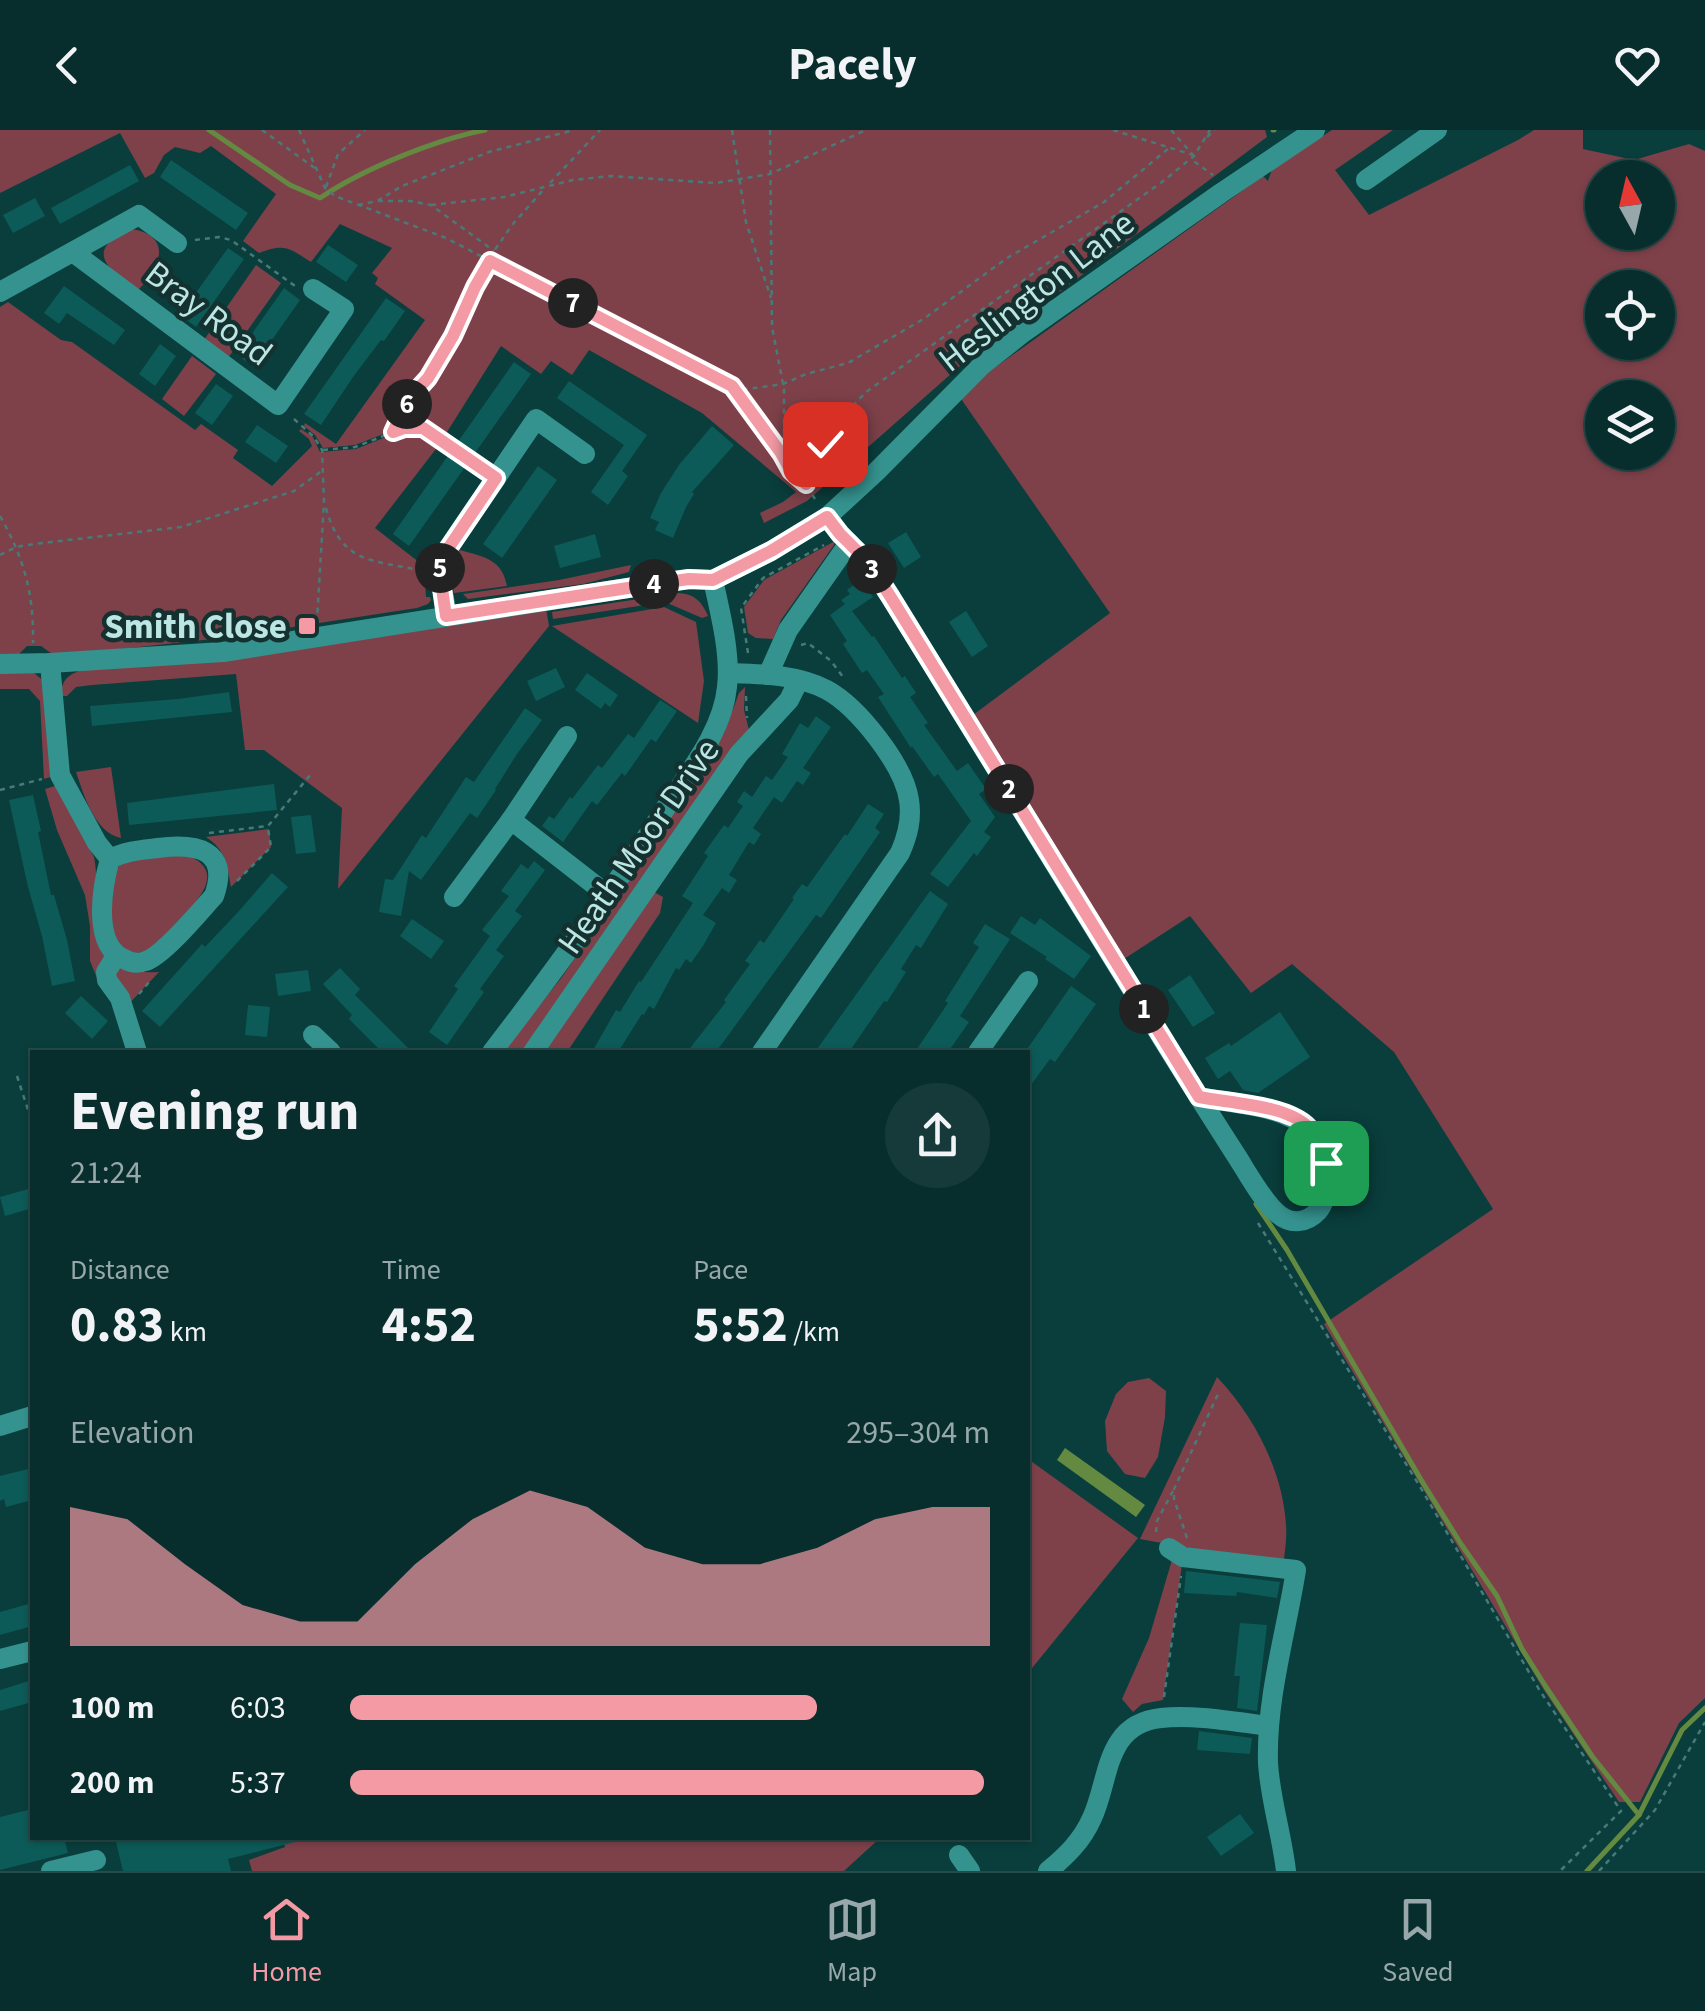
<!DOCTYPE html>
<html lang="en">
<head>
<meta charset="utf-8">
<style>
	:root { --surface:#072e2d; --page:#153a39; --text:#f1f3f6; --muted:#98a8aa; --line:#284a49; --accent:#f49aa5 }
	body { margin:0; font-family:"Source Sans 3",sans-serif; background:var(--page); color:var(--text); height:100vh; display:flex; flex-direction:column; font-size:38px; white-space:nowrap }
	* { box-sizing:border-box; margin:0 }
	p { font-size:32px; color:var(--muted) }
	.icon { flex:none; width:55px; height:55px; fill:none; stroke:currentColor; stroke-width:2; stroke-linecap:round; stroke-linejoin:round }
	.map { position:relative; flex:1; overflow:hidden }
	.side { position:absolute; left:30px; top:920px; width:1000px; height:790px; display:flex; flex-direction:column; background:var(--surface); border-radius:0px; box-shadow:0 2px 8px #0004,0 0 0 2px var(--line) }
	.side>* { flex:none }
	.needle { width:65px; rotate:352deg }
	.buttons { position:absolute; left:1585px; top:30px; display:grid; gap:20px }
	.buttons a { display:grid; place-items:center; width:90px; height:90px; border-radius:50%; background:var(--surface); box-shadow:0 2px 8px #0004,0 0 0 2px var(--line); font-size:50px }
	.pin { position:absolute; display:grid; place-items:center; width:85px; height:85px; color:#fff; margin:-42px; border-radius:20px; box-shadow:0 5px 15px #0006 }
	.km { position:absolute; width:50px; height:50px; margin:-25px; border-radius:50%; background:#222; color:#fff; font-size:28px; line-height:50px; text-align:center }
	.round { display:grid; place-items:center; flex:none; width:105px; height:105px; border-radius:52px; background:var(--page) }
	.headline { display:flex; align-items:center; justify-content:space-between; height:170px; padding:0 40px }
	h1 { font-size:55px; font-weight:700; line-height:75px }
	.metrics { display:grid; grid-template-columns:repeat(3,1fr); gap:15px; height:170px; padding:10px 40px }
	.metrics div { display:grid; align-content:center }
	.metrics b { font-size:50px; font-weight:700 }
	.metrics small { font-size:28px; font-weight:400 }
	.metrics p { font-size:28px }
	.chart { height:280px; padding:20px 40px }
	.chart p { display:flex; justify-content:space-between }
	.chart svg { width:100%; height:180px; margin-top:10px; fill:var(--accent); opacity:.7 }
	ul { padding:0 40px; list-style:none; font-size:32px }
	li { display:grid; grid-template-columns:160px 120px 1fr; align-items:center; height:75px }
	li i { height:25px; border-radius:12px; background:var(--accent) }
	header { display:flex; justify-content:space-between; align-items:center; height:130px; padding:0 40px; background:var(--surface); font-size:45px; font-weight:700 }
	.tab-bar { display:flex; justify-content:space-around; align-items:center; height:140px; border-top:2px solid var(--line); background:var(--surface); font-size:28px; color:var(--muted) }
	.tab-bar a { display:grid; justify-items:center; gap:5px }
	.tab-bar .selected { color:var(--accent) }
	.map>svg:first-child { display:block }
	.green { fill:#7e414a; fill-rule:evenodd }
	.water { fill:#648a41 }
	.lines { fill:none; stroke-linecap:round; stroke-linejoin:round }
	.stream { stroke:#648a41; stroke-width:5 }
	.building { fill:#0c5b58 }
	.path { stroke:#497a78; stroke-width:2.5; stroke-dasharray:5 5; stroke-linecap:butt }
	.minor { stroke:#35938f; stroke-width:20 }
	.route-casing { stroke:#fff; stroke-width:20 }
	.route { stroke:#f49aa5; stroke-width:12 }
	.poi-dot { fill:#f49aa5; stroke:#143130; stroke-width:4 }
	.labels { text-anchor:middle; stroke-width:9; stroke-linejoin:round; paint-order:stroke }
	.street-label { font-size:35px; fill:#bce6e4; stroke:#143130 }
	.poi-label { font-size:35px; font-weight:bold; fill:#bce6e4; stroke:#143130; text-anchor:end }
</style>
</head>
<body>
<header><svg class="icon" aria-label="back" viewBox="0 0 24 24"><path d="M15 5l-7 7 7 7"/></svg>Pacely<svg class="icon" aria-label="heart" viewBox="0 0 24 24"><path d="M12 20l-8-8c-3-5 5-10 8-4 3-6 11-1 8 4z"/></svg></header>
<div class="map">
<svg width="1705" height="1741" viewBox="0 0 1705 1741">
	<rect width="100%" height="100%" fill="#093e3c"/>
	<!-- green -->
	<g class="green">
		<path d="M0,0H1265L1267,7L960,236L807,371L764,393L760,383L783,372L796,362L702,283L589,220L572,245L551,231L541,244L501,216L447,302L491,336L488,340L424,297L404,296L355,315L323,318L315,305L304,296L305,293L336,314L425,190L375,154L378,148L372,143L392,118L340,94L311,132C289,118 285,113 259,123L243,111L276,64L211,16L200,23L175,17L164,25L154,43L145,48L120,3L0,63Z"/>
		<path d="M1332,0H1393L1335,40L1369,85L1518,10L1534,0H1583V19L1634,30L1689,14L1705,21V1568L1679,1593L1640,1672H1619L1544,1560L1324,1194L1493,1079L1394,922L1292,834L1251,863L1190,786L1124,829L973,585L1110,483L959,266L990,241L1263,46L1268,51L1272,39ZM1602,48H1658V102H1602ZM1602,158H1658V212H1602ZM1602,268H1658V322H1602Z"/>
		<path d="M132,99C176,107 158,141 136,162C108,138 82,120 132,99Z"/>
		<polygon points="256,135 281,153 228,228 204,210"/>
		<polygon points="8,172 61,210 72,212 195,300 201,294 238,320 233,328 272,356 312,316 309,309 299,301 301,299 313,307 320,322 356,319 406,299 423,301 486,344 485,346 439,315 375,398 424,436 426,467 430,467 431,470 428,474 417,478 222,508 55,526 41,516 27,516 16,527 0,527 0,177"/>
		<polygon points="192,226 216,244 184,286 162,269"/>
		<polygon points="835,411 834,415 781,490 773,509 756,508 748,503 744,477 764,450"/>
		<path d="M460,420C484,427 502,429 507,456L454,463C451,447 449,434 460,420Z"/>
		<polygon points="631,435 629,442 583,454 468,469 463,464 559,450"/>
		<path d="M679,463C695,464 702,472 708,486L702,488L665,472L553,489L552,482Z"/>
		<polygon points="664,477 696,492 704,551 698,593 552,496"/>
		<path d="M546,478L549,496L338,759L342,678L264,620H245L236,544L92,555L76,557L67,566H60C62,550 68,544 83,540Z"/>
		<polygon points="0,543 34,543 45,552 57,645 44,649 40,571 29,559 0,559"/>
		<polygon points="745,557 744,580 750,604 526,922 503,922 562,847 640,732 724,603 739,563"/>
		<path d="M111,637L121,708C94,702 84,665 76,642Z"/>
		<path d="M55,656L94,727C105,782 70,846 159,842L124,879L97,848L90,831V796L85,765L57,700L45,659Z"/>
		<path d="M269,699L271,717L231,757C227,735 226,720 206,707Z"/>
		<path d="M178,722C228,737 204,764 180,790C169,802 155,822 137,823C134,823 125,820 122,818C106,809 108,739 124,731C134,727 166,724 178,722Z"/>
		<polygon points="654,762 663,767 660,783 567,922 542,922"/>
		<path d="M1217,1247C1254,1286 1283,1341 1286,1395C1287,1409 1285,1422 1283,1435L1140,1409Z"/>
		<polygon points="1149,1248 1166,1261 1165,1287 1158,1327 1145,1348 1125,1344 1107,1321 1105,1291 1116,1264 1128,1252"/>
		<polygon points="1028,1329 1138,1408 1028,1543"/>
		<polygon points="1174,1423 1183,1427 1163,1570 1142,1574 1133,1582 1122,1569 1149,1508"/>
		<polygon points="282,1708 880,1708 844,1741 252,1741 249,1730 285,1717"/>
	</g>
	<!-- water -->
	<polygon class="water" points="1065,1318 1145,1375 1136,1387 1057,1330"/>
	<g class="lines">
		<!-- stream -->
		<g class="stream">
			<path d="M209,0L290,55L320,68C363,39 434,10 485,0"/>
			<polyline points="1273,0 1274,0"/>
			<polyline points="1256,1074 1287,1120 1423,1353 1461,1414 1497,1466 1522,1519 1546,1557 1592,1626 1639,1685"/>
			<polyline points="1587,1741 1639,1685 1682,1600 1705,1578"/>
		</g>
	</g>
	<!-- building -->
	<g class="building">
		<polygon points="171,30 248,83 236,100 160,47"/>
		<polygon points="130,35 139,51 60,94 51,78"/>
		<polygon points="35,68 45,86 13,103 3,85"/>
		<polygon points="328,115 358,135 346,152 316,132"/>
		<polygon points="228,118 244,129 196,197 180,185"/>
		<polygon points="64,156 125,200 114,215 67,183 59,194 44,183"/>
		<polygon points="284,158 300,170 253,237 237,225"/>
		<polygon points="386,168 405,181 384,211 381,210 353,247 321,295 304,284"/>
		<polygon points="160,214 176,226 155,256 139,244"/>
		<polygon points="514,232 531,244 409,416 393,404"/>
		<polygon points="569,251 647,305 622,341 628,346 608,375 591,362 624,315 557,268"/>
		<polygon points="216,254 233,266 212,295 195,283"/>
		<polygon points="257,295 288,316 276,333 245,312"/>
		<polygon points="712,296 734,315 692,362 694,364 686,377 673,408 655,400 659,392 650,388 661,363 679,335"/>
		<polygon points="538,336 557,350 502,428 483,414"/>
		<polygon points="906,402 921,427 904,438 888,413"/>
		<polygon points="595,404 601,427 560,438 554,416"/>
		<polygon points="861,450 873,467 852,481 872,507 874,506 902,548 905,546 916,563 910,567 928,593 924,595 957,641 968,633 986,659 979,664 995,687 984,702 991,707 977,726 974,723 948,757 930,744 971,691 938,644 934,647 912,616 911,618 878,567 884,564 867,540 862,543 843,514 847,511 830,485 845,474 841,470 850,464 847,460"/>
		<polygon points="966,481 988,516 972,527 949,492"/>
		<polygon points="556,538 565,557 536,571 527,551"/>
		<polygon points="587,543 618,565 610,577 605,573 601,579 575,560"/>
		<polygon points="229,562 232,582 92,596 90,576 178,569"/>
		<polygon points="660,570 677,581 656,612 651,609 625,646 622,643 597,675 592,671 563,712 542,696 549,686 554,689 570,667 572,669 598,635 602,638 628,604 634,608"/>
		<polygon points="525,578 542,590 517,624 495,659 496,660 477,688 470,683 421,750 409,741 401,786 379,782 385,749 393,750 422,705 426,708 466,647 474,652"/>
		<polygon points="816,586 831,597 803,638 811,643 803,655 797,651 782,673 774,667 753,698 761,704 754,715 749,712 729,745 737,750 729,763 722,758 703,785 716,793 703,816 691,833 686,829 679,840 676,838 654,879 649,876 644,885 642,884 618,922 592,922 616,880 620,882 639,851 641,852 693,773 682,766 708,726 704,723 724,695 728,698 743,676 737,672 744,661 752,667 766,646 772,650 788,627 782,624 800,593 808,598"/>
		<polygon points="274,654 277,680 129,695 127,673"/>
		<polygon points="33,665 41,701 38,702 51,765 54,765 67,810 75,851 52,856 42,806 28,757 9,670"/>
		<polygon points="868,674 884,684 875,698 880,702 821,788 816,785 716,922 687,922 726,872 724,870 750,834 745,831 760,810 764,813 794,769 792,768 802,754 807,757 845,704 847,706"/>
		<polygon points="311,685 316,722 296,724 291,687"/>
		<polygon points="534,731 545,740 515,781 522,786 496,820 504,826 480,859 484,862 447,915 429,902 458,859 454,856 490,806 482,800 509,766 501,761 521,734 528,739"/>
		<polygon points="272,743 288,757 160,897 142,881 202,814 205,817 239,781"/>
		<polygon points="930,761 948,774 921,818 916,815 901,839 906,842 887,872 884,871 849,922 815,922"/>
		<polygon points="1021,786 1035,795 1040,788 1091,826 1074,849 1045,829 1047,827 1010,803"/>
		<polygon points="412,789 444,811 431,829 400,806"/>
		<polygon points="985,794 1010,809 960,886 969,892 948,922 915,922 948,873 945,871 979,817 973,813"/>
		<polygon points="340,838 360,859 355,865 412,922 382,922 349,889 352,885 323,854"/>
		<polygon points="308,840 311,861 278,866 275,844"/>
		<polygon points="1190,845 1215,883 1193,897 1168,860"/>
		<polygon points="1071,856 1096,874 1055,932 1050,929 1028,959 1028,918"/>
		<polygon points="81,866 108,891 92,909 65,883"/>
		<polygon points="248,875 270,877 267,907 245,905"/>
		<polygon points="1280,882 1310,927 1258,963 1243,960 1230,941 1218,949 1205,928 1229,913 1231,916"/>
		<polygon points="32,1058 32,1078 5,1086 0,1067"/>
		<polygon points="32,1338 32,1370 6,1377 4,1369 0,1371 0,1346"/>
		<polygon points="1186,1441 1280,1452 1277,1468 1237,1462 1236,1466 1184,1463"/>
		<polygon points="32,1473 32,1496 0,1505 0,1482"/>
		<polygon points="1240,1493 1267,1495 1257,1581 1237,1578 1240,1546 1234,1546"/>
		<polygon points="32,1550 32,1572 0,1581 0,1560"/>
		<polygon points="1199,1601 1252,1608 1250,1624 1197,1620"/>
		<polygon points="32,1679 32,1708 64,1708 68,1723 0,1740 0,1687"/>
		<polygon points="1240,1684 1254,1703 1221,1726 1207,1707"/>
		<polygon points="115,1708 294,1708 295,1712 228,1729 231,1741 123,1741"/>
	</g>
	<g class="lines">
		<!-- path -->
		<g class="path">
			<polyline points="262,0 316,39"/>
			<polyline points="299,0 325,58 335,66 446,108 732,256 781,323 791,341 806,354"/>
			<polyline points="732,0 746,92 771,168"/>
			<polyline points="770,0 772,197 784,259 784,307 781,322"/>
			<polyline points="1113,0 1193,25"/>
			<polyline points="1171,0 1194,26 1195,32 1213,45"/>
			<polyline points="1207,7 1215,0"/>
			<polyline points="550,53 600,0"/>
			<polyline points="326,57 338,24 365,0"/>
			<polyline points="378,71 410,71 431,75 494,121"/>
			<polyline points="358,75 377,71 402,56 489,22 574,0"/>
			<polyline points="431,75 504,67 573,50 611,46 716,53 770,44 866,0"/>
			<polyline points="195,110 219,107 231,110 295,156"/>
			<polyline points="733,256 748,259 783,254 806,244 848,233 925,188 1007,128 1104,72 1169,18"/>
			<polyline points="294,289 314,307 322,320 324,372 317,490"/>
			<polyline points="393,302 409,270 428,248 453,206 494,121 512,95 544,59"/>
			<polyline points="323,320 355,317 404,298 423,299 480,337"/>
			<path d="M806,352C814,318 842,287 866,262L1162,52L1194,26L1210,0"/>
			<polyline points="815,369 808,358 803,342 816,325"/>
			<path d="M326,378C341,433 371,430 419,440"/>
			<path d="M0,386C24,428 34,464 33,513"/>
			<polyline points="0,425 16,417 34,414 181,397 294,361 323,340"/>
			<polyline points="801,515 808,513 831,531 843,547"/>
			<polyline points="748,523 741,478 763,448 824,415"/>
			<polyline points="746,566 747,588"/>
			<polyline points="0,660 42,649"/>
			<polyline points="209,703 268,696 311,644"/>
			<polyline points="237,751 271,717 268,698"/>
			<polyline points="139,864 150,851"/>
			<polyline points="17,946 32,992"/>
			<polyline points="1258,1093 1419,1355 1540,1561 1621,1681 1560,1741"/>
			<polyline points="1156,1402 1157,1391 1174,1359"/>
			<polyline points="1187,1408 1174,1369 1174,1359 1219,1262"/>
			<polyline points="1164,1567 1181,1446"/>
			<polyline points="1599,1741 1655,1680 1705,1592"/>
		</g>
		<!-- minor -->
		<g class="minor">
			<polyline points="1366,50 1437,0"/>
			<polyline points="74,123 278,275 344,179 313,159"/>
			<polyline points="0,162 139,85 177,113"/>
			<path d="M827,387L841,405L868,432L890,466C982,614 1073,764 1165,913C1188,950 1211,986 1234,1022C1246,1040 1262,1071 1278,1084C1291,1095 1307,1093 1318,1081C1326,1072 1327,1057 1327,1045C1324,975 1252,977 1199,967"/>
			<polyline points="713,450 771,421 827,387 876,342 981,236 1024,202 1221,63 1315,0"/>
			<polyline points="447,486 440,445 441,429 536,289 585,324"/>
			<path d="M50,533L60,645L97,713L110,729C102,757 92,815 124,829C131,833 138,834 146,831C164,825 200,781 214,766C231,719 195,713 158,718C141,720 125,721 110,729"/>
			<polyline points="0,534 50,533 223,522 653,454 689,449 713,450"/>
			<path d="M728,543C760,544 797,544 827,560C858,577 904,635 909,670C912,689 908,705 900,723L762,922"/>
			<polyline points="768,545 788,500 849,413"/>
			<polyline points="511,690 609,766"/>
			<polyline points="454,767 511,690 567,606"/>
			<polyline points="116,826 106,842 107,850 120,868 137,922"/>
			<polyline points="313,905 331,922"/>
			<path d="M492,922C553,843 611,763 665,679C689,642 723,601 727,557C731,524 720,482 713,450"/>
			<polyline points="533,922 739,624 789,570 799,550"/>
			<polyline points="978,922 1028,851"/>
			<polyline points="0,1296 32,1286"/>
			<path d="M1169,1418L1183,1427L1296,1440C1286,1503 1266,1569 1268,1633C1270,1669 1282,1705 1286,1741"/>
			<polyline points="0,1529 32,1521"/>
			<polyline points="959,1725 970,1741"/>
			<polyline points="51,1741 96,1730"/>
			<path d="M1048,1741C1066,1726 1082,1711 1092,1688C1110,1650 1104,1594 1161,1588C1194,1584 1236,1592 1269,1596"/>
		</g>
	</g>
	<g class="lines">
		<defs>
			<path id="route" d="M825,314L807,346L806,354L791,341L781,323L732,256L490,131L475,157L453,206L428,248L408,270L393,302L404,298H423L496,348L441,429L440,445L446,486L654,454L689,449L713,450L771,421L827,387L840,404L868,432L890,466L1199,967C1229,973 1287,975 1308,997C1318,1008 1322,1020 1326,1033"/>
		</defs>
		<!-- route casing -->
		<use href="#route" class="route-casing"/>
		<!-- route -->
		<use href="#route" class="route"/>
	</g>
	<!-- markers -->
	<rect class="poi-dot" x="297" y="486" width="20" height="20" rx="5"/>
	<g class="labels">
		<!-- street labels -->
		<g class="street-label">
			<text transform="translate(1036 161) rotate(-38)" y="12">Heslington Lane</text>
			<text transform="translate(209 183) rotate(37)" y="12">Bray Road</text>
			<text transform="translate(638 716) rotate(-55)" y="12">Heath Moor Drive</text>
		</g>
		<!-- poi labels -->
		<g class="poi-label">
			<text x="287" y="508">Smith Close</text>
		</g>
	</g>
</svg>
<div class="buttons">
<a><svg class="needle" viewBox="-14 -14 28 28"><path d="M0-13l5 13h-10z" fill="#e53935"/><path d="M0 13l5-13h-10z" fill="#98a8aa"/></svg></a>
<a><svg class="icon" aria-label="locate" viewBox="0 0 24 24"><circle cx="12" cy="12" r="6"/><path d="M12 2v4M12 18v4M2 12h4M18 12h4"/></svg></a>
<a><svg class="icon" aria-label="layers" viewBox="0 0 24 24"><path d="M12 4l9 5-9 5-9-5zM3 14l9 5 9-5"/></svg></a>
</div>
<div class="pin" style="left:1326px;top:1033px;background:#1e9e55"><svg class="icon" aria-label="arrive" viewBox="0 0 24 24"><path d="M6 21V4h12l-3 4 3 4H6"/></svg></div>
<div class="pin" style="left:825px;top:314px;background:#d93025"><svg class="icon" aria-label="check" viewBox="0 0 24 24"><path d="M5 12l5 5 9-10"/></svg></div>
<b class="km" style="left:1144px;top:879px">1</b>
<b class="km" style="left:1009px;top:659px">2</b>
<b class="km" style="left:872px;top:439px">3</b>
<b class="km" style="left:654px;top:454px">4</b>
<b class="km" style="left:440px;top:438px">5</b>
<b class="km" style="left:407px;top:274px">6</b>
<b class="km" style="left:573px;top:173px">7</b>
<section class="side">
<div class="headline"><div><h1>Evening run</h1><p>21:24</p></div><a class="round"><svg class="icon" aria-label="share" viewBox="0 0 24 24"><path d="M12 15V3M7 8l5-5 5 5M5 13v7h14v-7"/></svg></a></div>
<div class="metrics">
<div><p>Distance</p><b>0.83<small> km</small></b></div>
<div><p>Time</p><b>4:52</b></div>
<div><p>Pace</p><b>5:52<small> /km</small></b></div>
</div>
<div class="chart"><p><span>Elevation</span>295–304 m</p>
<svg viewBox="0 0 160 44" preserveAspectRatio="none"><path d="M0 44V10L10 13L20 24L30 34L40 38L50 38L60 24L70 13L80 6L90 10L100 20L110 24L120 24L130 20L140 13L150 10L160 10V44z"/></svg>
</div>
<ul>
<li><b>100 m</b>6:03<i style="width:73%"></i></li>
<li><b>200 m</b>5:37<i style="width:99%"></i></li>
</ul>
</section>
</div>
<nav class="tab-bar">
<a class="selected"><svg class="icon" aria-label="home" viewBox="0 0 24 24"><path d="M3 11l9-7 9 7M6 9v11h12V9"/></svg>Home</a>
<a><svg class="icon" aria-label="map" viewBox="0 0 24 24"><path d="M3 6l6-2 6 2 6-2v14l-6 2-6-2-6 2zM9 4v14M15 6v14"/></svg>Map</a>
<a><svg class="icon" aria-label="saved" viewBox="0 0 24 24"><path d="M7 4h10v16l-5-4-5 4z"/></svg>Saved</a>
</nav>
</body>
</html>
